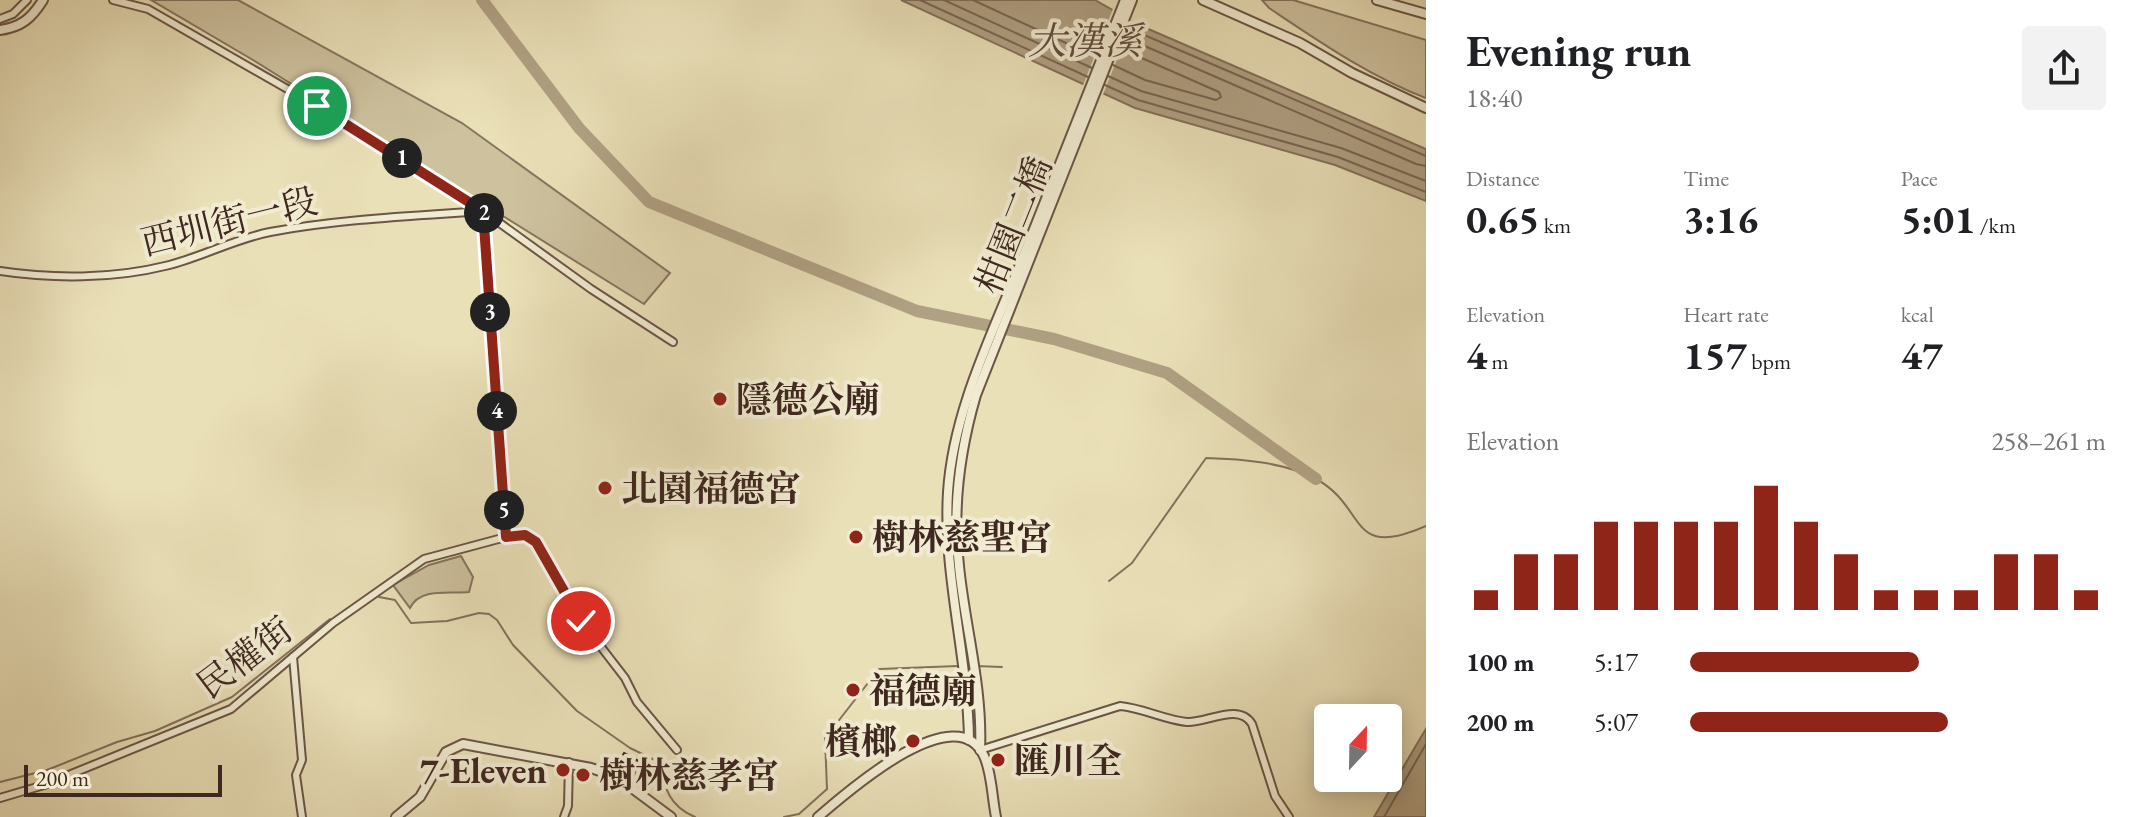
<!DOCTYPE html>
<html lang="en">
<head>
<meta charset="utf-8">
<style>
	:root { --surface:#fff; --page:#f2f2f2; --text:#202124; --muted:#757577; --accent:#8f2418 }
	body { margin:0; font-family:"EB Garamond","Noto Serif TC",serif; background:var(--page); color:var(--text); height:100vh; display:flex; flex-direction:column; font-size:30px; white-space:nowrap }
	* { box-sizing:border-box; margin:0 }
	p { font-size:26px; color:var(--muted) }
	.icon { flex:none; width:44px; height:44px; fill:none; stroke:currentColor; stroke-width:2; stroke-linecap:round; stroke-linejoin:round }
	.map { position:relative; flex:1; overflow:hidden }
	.side { display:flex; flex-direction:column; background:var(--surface); width:720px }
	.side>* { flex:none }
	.needle { width:52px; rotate:22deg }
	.fabs { position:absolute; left:1314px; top:704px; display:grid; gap:16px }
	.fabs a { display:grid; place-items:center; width:88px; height:88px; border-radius:8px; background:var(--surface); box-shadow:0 4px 20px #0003; font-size:40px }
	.scale { position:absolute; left:24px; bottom:20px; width:198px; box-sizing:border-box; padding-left:8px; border:4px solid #3f2820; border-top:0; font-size:22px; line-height:28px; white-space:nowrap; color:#3f2820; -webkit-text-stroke:6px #f1ebd1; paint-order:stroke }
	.pin { position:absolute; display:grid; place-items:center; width:68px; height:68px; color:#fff; margin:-34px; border:4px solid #fff; border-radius:50%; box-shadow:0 2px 8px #0007 }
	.km { position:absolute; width:40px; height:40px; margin:-20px; border-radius:50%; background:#222; color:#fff; font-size:22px; line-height:40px; text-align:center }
	.round { display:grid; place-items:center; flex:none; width:84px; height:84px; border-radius:8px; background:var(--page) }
	.summary { display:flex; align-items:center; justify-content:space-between; height:136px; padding:0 40px }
	h1 { font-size:44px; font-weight:700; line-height:60px }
	.metrics { display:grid; grid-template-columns:repeat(3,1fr); gap:12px; height:136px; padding:8px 40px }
	.metrics div { display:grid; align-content:center }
	.metrics b { font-size:40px; font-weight:700 }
	.metrics small { font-size:22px; font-weight:400 }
	.metrics p { font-size:22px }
	.chart { height:224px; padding:16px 40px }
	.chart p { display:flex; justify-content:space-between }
	.chart svg { width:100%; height:144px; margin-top:8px; stroke:var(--accent); stroke-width:6 }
	ul { padding:0 40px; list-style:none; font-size:26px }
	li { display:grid; grid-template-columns:128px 96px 1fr; align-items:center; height:60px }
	li i { height:20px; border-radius:10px; background:var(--accent) }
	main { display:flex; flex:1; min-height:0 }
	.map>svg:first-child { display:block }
	.green { fill:#cdc19e; stroke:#86745f; stroke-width:2 }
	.water { fill:#b0a184; stroke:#83715c; stroke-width:2 }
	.pier { fill:#eae0b8 }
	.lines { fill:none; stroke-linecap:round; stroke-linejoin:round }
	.shore { stroke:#786452; stroke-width:2 }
	.stream { stroke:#83715c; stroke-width:2 }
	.river { stroke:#b0a184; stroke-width:12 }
	.building { fill:#98886f; stroke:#3f2820; stroke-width:2 }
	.minor-casing { stroke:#6a5646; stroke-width:10 }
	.tertiary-casing { stroke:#6a5646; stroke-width:12 }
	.minor { stroke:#f1ebd1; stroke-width:6 }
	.tertiary { stroke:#f1ebd1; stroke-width:8 }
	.route-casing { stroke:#fff; stroke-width:16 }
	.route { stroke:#8f2418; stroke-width:10 }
	.poi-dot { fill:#8f2418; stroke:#f1ebd1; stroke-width:3 }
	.labels { text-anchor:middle; stroke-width:8; stroke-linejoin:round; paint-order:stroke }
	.street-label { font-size:36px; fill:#3f2820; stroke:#f1ebd1 }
	.poi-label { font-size:36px; font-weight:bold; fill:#3f2820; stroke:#f1ebd1; text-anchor:start }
	.water-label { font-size:38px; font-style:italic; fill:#614c3e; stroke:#f1ebd1 }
</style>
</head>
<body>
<main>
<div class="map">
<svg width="1426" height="817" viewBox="0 0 1426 817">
	<rect width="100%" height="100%" fill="#eae0b8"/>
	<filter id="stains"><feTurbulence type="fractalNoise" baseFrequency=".0025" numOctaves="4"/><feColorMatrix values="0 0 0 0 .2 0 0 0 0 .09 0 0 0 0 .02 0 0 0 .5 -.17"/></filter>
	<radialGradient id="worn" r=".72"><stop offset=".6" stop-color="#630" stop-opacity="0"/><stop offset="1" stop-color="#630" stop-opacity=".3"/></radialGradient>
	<!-- green -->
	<g class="green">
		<polygon points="151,0 238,0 462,123 670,273 644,304 253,60"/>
		<path d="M1262,0H1293L1426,40V98C1369,76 1320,42 1269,8Z"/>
		<path d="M461,556L473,577L469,592C449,594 420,587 410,608L393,585L429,565Z"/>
	</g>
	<!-- water -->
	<g class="water">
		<polygon points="901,0 1095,0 1139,25 1426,149 1426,201 1335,165 1135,108"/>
		<polygon points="1426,729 1426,817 1374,817 1421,737"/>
	</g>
	<!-- pier -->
	<polygon class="pier" points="1114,6 1134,17 1102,97 1082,88"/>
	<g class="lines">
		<!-- shore -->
		<g class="shore">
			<polyline points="920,0 1088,77"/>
			<polyline points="944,0 1092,68"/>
			<polyline points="973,0 1096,57"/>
			<polyline points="1128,28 1426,156"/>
			<polyline points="1124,37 1416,164 1426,166"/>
			<polyline points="1113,65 1145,80 1216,100 1221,97 1219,92 1119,48"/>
			<polyline points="1108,76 1141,91 1341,148 1426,181"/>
			<polyline points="1105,85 1138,100 1338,157 1426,192"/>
			<polyline points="1384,817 1426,744"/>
		</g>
		<!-- stream -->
		<g class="stream">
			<path d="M1109,581L1132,563L1206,458C1241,459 1284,462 1316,479C1368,507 1347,561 1426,526"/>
			<path d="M379,597L395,600L411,623L447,621L479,613L489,614L497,620L513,645L577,711L630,748L659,762C665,789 669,806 695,817"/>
			<polyline points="976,666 1002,667"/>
			<polyline points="0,782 47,770 117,742 155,731 232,697 330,619"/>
			<polyline points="784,817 799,814 827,789 825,738 879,669 958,666"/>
		</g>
		<!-- river -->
		<polyline class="river" points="482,0 579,128 649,202 917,311 1054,339 1167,373 1316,479"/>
	</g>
	<!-- building -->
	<polygon class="building" points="624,753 655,770 646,785 615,768"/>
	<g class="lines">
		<defs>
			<g id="minor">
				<polyline points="113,0 148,9 317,106 447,185 591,289 673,342"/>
				<polyline points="0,19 13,14 27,0"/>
				<polyline points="483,211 506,537"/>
				<path d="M0,271C52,279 113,279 165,266C200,258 234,239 270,232C340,219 412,216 483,211"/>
				<polyline points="293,657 302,760 296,775 302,817"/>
				<path d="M980,750L1120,706C1143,708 1165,720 1187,722C1207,723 1239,702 1252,724L1275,796L1289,817"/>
				<polyline points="0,798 44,785 231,709 333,623 424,559 506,537 525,535 536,542 581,621 625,678 637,702 677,750"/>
				<polyline points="564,817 568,806 569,762"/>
			</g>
			<g id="tertiary">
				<polyline points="1203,0 1300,43 1352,73 1426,108"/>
				<polyline points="1377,0 1426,14"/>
				<path d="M0,30C21,27 31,19 43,0"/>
				<path d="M969,740C968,657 943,575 948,492C953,415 988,343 1017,272C1053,181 1089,91 1125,0"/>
				<path d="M980,750C983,688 965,627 959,566C952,509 960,450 976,395L1132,0"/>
				<polyline points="396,817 420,797 446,752 463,744 591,768 617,777 671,817"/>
				<path d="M818,817C845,794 956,695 984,756C992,773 992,798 996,817"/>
			</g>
		</defs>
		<!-- minor casing -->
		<use href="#minor" class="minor-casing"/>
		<!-- tertiary casing -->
		<use href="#tertiary" class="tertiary-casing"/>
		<!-- minor -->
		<use href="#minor" class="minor"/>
		<!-- tertiary -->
		<use href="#tertiary" class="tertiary"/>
	</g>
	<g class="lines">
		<defs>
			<polyline id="route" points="317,106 483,211 506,537 525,535 536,542 581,621"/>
		</defs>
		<!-- route casing -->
		<use href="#route" class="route-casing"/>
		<!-- route -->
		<use href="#route" class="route"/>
	</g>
	<!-- markers -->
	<g class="poi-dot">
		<circle cx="720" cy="399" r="8"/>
		<circle cx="605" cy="488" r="8"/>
		<circle cx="856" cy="537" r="8"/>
		<circle cx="853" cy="690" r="8"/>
		<circle cx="913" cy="741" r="8"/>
		<circle cx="998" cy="760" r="8"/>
		<circle cx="563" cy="770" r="8"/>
		<circle cx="583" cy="775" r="8"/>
	</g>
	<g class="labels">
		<!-- street labels -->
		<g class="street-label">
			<text transform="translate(229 221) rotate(-14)" y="13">西圳街一段</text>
			<text transform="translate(1013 225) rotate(-68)" y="13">柑園二橋</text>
			<text transform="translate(244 657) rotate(-37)" y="13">民權街</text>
		</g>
		<!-- poi labels -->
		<g class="poi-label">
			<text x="736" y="412">隱德公廟</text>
			<text x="621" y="501">北園福德宮</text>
			<text x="872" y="550">樹林慈聖宮</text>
			<text x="869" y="703">福德廟</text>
			<text x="897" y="754" text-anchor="end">檳榔</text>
			<text x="1014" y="773">匯川全</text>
			<text x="547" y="783" text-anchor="end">7-Eleven</text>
			<text x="599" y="788">樹林慈孝宮</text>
		</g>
		<!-- water labels -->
		<g class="water-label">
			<text x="1085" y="54">大漢溪</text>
		</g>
	</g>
	<rect width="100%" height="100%" filter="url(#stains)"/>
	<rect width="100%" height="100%" fill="url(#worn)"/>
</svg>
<div class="fabs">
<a><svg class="needle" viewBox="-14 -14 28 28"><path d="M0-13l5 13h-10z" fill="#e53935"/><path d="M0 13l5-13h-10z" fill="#757577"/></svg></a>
</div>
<div class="scale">200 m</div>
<div class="pin" style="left:317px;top:106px;background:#1e9e55"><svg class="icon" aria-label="arrive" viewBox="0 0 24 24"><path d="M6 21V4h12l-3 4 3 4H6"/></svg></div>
<div class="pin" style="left:581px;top:621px;background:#d93025"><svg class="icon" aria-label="check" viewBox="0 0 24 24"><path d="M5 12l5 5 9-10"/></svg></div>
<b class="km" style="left:402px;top:158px">1</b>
<b class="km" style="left:484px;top:213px">2</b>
<b class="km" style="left:490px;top:312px">3</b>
<b class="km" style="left:497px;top:411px">4</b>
<b class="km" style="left:504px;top:510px">5</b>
</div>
<section class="side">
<div class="summary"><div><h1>Evening run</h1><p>18:40</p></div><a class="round"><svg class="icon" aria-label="share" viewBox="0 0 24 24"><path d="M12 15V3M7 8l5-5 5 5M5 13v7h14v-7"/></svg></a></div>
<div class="metrics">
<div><p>Distance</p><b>0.65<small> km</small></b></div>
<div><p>Time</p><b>3:16</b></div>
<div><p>Pace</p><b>5:01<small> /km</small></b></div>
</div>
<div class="metrics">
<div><p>Elevation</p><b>4<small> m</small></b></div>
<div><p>Heart rate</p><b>157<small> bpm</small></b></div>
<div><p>kcal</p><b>47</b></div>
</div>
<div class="chart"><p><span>Elevation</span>258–261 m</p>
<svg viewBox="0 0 160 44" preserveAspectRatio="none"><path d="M5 44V38M15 44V27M25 44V27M35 44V17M45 44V17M55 44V17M65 44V17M75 44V6M85 44V17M95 44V27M105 44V38M115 44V38M125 44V38M135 44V27M145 44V27M155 44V38"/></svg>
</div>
<ul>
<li><b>100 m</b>5:17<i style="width:55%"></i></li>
<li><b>200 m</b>5:07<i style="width:62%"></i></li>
</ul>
</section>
</main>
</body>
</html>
